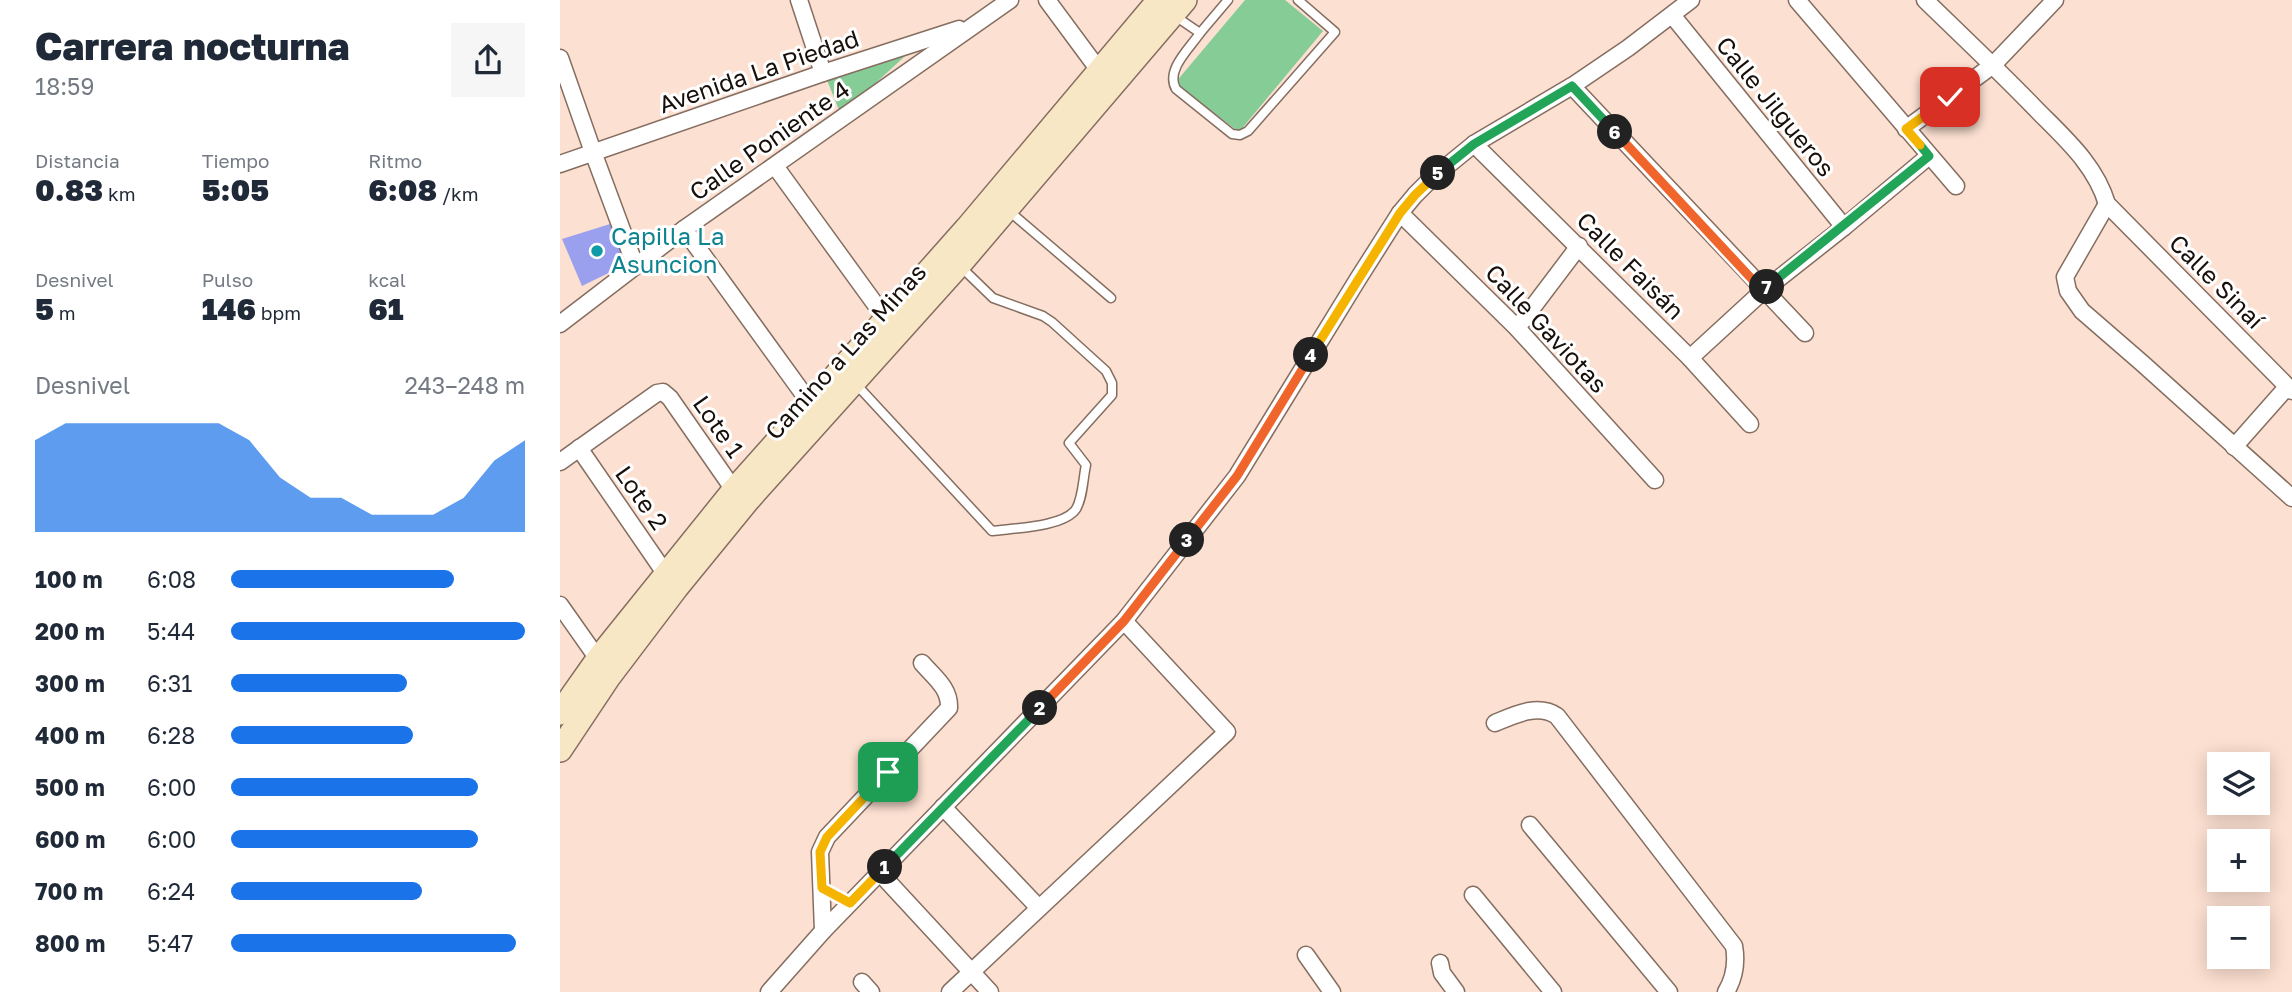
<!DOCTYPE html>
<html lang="es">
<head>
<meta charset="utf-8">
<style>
	:root { --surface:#fff; --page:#f6f6f7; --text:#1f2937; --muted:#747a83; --accent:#1a73e8 }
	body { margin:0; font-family:"Golos Text",sans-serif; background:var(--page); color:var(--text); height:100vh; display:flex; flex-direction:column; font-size:26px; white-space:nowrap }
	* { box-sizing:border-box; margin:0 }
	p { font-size:23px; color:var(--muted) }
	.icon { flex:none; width:38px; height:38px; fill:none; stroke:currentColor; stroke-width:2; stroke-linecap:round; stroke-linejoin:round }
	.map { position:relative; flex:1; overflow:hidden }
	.side { display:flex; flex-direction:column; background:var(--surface); width:560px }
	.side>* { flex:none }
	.fabs { position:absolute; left:1647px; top:752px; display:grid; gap:14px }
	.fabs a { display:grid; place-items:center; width:63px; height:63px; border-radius:0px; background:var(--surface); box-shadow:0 4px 18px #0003; font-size:35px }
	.pin { position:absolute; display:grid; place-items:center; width:60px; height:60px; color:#fff; margin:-30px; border-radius:14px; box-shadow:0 4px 10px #0006 }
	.km { position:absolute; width:35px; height:35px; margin:-18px; border-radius:50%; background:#222; color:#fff; font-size:19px; line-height:35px; text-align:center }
	.round { display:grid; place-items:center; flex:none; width:74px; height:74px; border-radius:0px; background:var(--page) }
	.overview { display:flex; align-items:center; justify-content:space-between; height:119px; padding:0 35px }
	h1 { font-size:38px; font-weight:800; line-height:52px }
	.metrics { display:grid; grid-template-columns:repeat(3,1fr); gap:10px; height:119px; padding:7px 35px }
	.metrics div { display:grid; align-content:center }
	.metrics b { font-size:30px; font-weight:800 }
	.metrics small { font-size:19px; font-weight:400 }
	.metrics p { font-size:19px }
	.chart { height:196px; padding:14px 35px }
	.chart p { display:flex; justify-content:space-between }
	.chart svg { width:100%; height:126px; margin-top:7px; fill:var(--accent); opacity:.7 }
	ul { padding:0 35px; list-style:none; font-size:23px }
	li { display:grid; grid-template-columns:112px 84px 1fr; align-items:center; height:52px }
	li i { height:18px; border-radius:9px; background:var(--accent) }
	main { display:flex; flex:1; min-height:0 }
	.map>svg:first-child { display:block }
	.green { fill:#85cc97 }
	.building { fill:#9aa0ee }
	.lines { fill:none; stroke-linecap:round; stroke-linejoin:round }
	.lane-casing { stroke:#856d60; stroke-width:11 }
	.street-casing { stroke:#856d60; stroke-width:19 }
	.secondary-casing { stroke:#856d60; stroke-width:26 }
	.lane { stroke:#fff; stroke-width:8 }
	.street { stroke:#fff; stroke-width:16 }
	.secondary { stroke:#f7e7c5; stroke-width:23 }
	.split-1-casing { stroke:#fff; stroke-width:14 }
	.split-2-casing { stroke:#fff; stroke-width:14 }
	.split-3-casing { stroke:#fff; stroke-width:14 }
	.split-4-casing { stroke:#fff; stroke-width:14 }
	.split-5-casing { stroke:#fff; stroke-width:14 }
	.split-6-casing { stroke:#fff; stroke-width:14 }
	.split-7-casing { stroke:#fff; stroke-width:14 }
	.split-8-casing { stroke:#fff; stroke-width:14 }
	.split-9-casing { stroke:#fff; stroke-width:14 }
	.split-1 { stroke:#f5b400; stroke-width:9 }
	.split-2 { stroke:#22a559; stroke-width:9 }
	.split-3 { stroke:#f0652b; stroke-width:9 }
	.split-4 { stroke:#f0652b; stroke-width:9 }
	.split-5 { stroke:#f5b400; stroke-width:9 }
	.split-6 { stroke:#22a559; stroke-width:9 }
	.split-7 { stroke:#f0652b; stroke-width:9 }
	.split-8 { stroke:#22a559; stroke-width:9 }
	.split-9 { stroke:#f5b400; stroke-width:9 }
	.culture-dot { fill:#0f9aa8; stroke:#fff; stroke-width:2.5 }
	.labels { text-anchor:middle; stroke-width:6; stroke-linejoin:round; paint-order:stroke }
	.street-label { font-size:24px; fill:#180f0a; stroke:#fff }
	.culture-label { font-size:24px; fill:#0d838f; stroke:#fff; text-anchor:start }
</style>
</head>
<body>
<main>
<section class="side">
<div class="overview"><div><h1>Carrera nocturna</h1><p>18:59</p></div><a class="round"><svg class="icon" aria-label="share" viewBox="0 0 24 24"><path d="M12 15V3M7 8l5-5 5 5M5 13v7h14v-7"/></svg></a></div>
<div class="metrics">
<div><p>Distancia</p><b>0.83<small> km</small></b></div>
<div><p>Tiempo</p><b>5:05</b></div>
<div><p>Ritmo</p><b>6:08<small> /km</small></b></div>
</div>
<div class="metrics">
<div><p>Desnivel</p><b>5<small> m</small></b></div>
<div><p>Pulso</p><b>146<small> bpm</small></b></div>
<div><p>kcal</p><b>61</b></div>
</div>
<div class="chart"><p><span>Desnivel</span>243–248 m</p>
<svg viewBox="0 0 160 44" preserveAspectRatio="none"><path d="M0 44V12L10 6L20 6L30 6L40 6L50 6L60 6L70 12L80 25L90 32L100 32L110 38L120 38L130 38L140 32L150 19L160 12V44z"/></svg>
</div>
<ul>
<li><b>100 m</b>6:08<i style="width:76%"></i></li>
<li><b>200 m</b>5:44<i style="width:100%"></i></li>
<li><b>300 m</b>6:31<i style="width:60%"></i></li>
<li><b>400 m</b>6:28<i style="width:62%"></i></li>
<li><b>500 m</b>6:00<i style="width:84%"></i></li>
<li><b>600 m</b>6:00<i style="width:84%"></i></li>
<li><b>700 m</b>6:24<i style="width:65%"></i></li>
<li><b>800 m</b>5:47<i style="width:97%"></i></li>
</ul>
</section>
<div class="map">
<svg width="1732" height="992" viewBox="0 0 1732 992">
	<rect width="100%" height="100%" fill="#fce0d1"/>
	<!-- green -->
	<g class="green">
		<polygon points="685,0 725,0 763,31 679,132 615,83"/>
		<polygon points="357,45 281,115 267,80"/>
	</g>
	<!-- building -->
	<polygon class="building" points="50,224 64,240 71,262 22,286 2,239"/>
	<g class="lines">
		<defs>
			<g id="lane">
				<polyline points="615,16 640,33 668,0"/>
				<path d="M640,33C630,48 605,70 616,89L672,134L680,135L688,131L775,32L738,0"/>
				<polyline points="449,211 551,298"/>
				<path d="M295,383L432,531C454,528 504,527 516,509C523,498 523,478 526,465L509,443L552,395V383L546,371L492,322L483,316L433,298L401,267"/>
			</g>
			<g id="street">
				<polyline points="239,0 263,73"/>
				<polyline points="487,0 544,77"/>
				<polyline points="1237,0 1396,186"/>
				<path d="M1365,0C1401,35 1438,70 1473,106C1502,136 1535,163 1547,204L1732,391"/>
				<polyline points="1112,15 1284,227"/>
				<polyline points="0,58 33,152 75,265"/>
				<polyline points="1012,86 1245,333"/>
				<polyline points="1346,129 1433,65 1495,0"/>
				<polyline points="914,144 1130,358 1190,424"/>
				<polyline points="0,164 263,73 399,29"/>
				<polyline points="215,166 326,319"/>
				<polyline points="1547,204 1505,277 1508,291 1522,311 1582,363 1732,498"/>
				<polyline points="840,213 957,328 1095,480"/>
				<polyline points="124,229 255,410"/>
				<polyline points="0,324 124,229 450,0"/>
				<polyline points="957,328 1019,246"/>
				<polyline points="1130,358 1203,291 1284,227 1369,156"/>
				<polyline points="1674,447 1727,387"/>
				<polyline points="19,448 105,573"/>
				<polyline points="0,462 97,393 103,392 110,398 174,490"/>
				<polyline points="0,605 38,659"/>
				<path d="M935,723C954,715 978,703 997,716L1174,946C1177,963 1175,977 1166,992"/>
				<polyline points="383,807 479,908"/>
				<polyline points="970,825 1109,992"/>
				<polyline points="320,873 430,992"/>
				<polyline points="913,895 993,992"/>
				<path d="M263,931L260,852L267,837L389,708C390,688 374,677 362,663"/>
				<polyline points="746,955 772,992"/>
				<polyline points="880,963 882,973 896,992"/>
				<polyline points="302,982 311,992"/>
				<polyline points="209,992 263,931 564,621 677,476 798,279 840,213 855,195 871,179 914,144 1012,86 1068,48 1131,0"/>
				<polyline points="390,992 667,732 564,621"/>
			</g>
			<g id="secondary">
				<polyline points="0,713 38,659 174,490 407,228 599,0"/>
				<polyline points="0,750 48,678 117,587 188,500 399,265 625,0"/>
			</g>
		</defs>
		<!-- lane casing -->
		<use href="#lane" class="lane-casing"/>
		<!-- street casing -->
		<use href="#street" class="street-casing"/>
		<!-- secondary casing -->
		<use href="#secondary" class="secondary-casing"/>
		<!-- lane -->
		<use href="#lane" class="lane"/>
		<!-- street -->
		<use href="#street" class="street"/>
		<!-- secondary -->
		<use href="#secondary" class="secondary"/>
	</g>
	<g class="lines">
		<defs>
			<polyline id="split-1" points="325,867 290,903 262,888 260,852 267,837 328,772"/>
			<polyline id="split-2" points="325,867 480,708"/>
			<polyline id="split-3" points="480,708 564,621 627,540"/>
			<polyline id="split-4" points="627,540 677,476 751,355"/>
			<polyline id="split-5" points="751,355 840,213 855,195 878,173"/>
			<polyline id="split-6" points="878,173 914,144 1012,86 1055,132"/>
			<polyline id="split-7" points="1055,132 1203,291 1207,287"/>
			<polyline id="split-8" points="1207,287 1369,156 1360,145"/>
			<polyline id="split-9" points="1360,145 1346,129 1390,97"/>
		</defs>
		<!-- split-1 casing -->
		<use href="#split-1" class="split-1-casing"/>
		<!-- split-2 casing -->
		<use href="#split-2" class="split-2-casing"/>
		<!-- split-3 casing -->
		<use href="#split-3" class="split-3-casing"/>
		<!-- split-4 casing -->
		<use href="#split-4" class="split-4-casing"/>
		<!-- split-5 casing -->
		<use href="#split-5" class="split-5-casing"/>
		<!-- split-6 casing -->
		<use href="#split-6" class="split-6-casing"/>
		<!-- split-7 casing -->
		<use href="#split-7" class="split-7-casing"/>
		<!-- split-8 casing -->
		<use href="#split-8" class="split-8-casing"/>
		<!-- split-9 casing -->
		<use href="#split-9" class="split-9-casing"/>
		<!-- split-1 -->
		<use href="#split-1" class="split-1"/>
		<!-- split-2 -->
		<use href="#split-2" class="split-2"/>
		<!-- split-3 -->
		<use href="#split-3" class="split-3"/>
		<!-- split-4 -->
		<use href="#split-4" class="split-4"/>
		<!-- split-5 -->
		<use href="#split-5" class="split-5"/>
		<!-- split-6 -->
		<use href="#split-6" class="split-6"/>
		<!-- split-7 -->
		<use href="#split-7" class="split-7"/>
		<!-- split-8 -->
		<use href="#split-8" class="split-8"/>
		<!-- split-9 -->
		<use href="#split-9" class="split-9"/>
	</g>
	<!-- markers -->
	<circle class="culture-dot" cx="37" cy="251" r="7"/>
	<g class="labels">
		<!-- street labels -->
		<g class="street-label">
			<text transform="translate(199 72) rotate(-19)" y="8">Avenida La Piedad</text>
			<text transform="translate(1215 107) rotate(51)" y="8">Calle Jilgueros</text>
			<text transform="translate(210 141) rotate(-35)" y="8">Calle Poniente 4</text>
			<text transform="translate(1070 266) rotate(45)" y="8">Calle Faisán</text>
			<text transform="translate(1656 282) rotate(45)" y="8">Calle Sinaí</text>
			<text transform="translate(986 329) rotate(47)" y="8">Calle Gaviotas</text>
			<text transform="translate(286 352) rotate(-48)" y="8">Camino a Las Minas</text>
			<text transform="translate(158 427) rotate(55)" y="8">Lote 1</text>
			<text transform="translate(81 498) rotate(55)" y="8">Lote 2</text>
		</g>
		<!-- culture labels -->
		<g class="culture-label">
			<text x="51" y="245">Capilla La<tspan x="51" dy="28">Asuncion</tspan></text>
		</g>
	</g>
</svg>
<div class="fabs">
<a><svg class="icon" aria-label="layers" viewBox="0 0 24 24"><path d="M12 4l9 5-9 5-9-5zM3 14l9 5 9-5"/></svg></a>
<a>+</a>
<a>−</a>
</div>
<div class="pin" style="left:328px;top:772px;background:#1e9e55"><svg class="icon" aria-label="arrive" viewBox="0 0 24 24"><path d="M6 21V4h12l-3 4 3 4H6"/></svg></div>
<div class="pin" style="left:1390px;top:97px;background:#d93025"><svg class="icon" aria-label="check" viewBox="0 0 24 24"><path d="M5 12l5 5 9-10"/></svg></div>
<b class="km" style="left:325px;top:867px">1</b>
<b class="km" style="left:480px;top:708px">2</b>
<b class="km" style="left:627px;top:540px">3</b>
<b class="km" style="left:751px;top:355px">4</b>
<b class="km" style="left:878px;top:173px">5</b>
<b class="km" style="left:1055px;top:132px">6</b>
<b class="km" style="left:1207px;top:287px">7</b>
</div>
</main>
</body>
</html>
